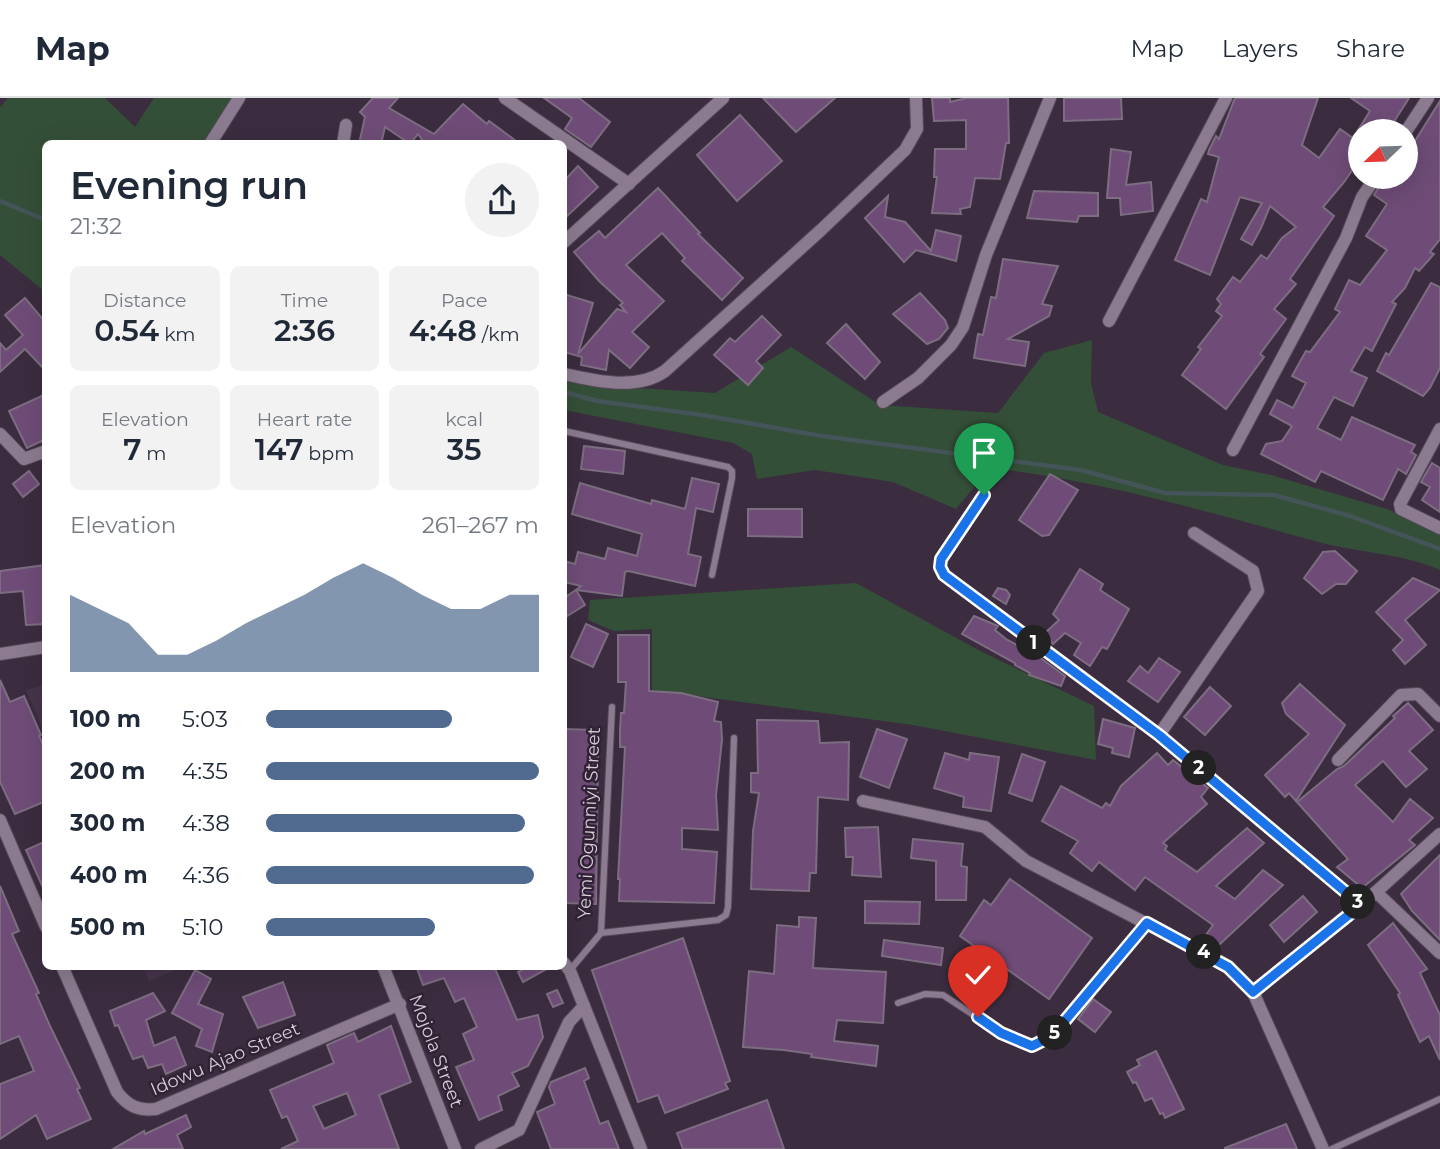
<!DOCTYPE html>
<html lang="en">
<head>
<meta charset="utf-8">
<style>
	:root { --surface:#fff; --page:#f2f2f3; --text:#1f2937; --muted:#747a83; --line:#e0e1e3; --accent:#506a90 }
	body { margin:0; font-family:Montserrat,sans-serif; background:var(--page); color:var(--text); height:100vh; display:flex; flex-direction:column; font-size:26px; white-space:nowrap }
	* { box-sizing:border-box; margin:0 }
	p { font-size:23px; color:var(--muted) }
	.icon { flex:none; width:38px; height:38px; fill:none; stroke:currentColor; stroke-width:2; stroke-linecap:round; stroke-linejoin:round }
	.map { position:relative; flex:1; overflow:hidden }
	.panel { position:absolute; left:42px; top:42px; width:525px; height:830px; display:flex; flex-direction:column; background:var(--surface); border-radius:10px; box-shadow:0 7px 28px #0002 }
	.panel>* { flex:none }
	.needle { width:46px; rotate:247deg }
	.tools { position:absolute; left:1348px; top:21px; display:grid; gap:14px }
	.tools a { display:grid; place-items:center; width:70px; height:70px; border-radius:50%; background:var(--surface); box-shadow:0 7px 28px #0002; font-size:35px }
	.pin { position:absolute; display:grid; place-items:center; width:60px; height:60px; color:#fff; margin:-72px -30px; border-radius:50% 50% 50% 0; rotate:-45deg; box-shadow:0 0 7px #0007 }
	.pin .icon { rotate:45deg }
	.km { position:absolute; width:35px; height:35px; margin:-18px; border-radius:50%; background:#222; color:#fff; font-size:19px; line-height:35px; text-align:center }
	.round { display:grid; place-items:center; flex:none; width:74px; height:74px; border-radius:37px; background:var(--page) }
	.head { display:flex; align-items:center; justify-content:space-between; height:119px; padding:0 28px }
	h1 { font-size:38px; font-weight:600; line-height:52px }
	.metrics { display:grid; grid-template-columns:repeat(3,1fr); gap:10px; height:119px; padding:7px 28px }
	.metrics div { display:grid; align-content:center; border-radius:10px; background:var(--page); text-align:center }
	.metrics b { font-size:30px; font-weight:600 }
	.metrics small { font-size:19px; font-weight:400 }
	.metrics p { font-size:19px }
	.chart { height:196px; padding:14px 28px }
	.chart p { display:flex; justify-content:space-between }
	.chart svg { width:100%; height:126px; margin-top:7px; fill:var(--accent); opacity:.7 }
	ul { padding:0 28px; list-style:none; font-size:23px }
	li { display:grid; grid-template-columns:112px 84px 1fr; align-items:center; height:52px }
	li i { height:18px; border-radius:9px; background:var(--accent) }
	header { display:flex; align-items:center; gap:42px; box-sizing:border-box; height:98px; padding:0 35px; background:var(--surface); border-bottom:2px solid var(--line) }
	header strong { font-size:33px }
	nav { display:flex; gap:38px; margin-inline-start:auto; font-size:24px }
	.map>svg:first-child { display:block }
	.built { fill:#46344b }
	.green { fill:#344f37 }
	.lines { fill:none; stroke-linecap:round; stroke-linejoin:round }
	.stream { stroke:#455458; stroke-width:4.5 }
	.building { fill:#6e4c77; stroke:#7d6d81; stroke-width:2; fill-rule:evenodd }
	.lane-casing { stroke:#554957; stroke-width:8 }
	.street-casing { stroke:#554957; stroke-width:14 }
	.lane { stroke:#8c7b90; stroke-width:6 }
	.street { stroke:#8c7b90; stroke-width:12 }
	.route-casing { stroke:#fff; stroke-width:14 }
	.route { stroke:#1a73e8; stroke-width:9 }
	.labels { text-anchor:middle; stroke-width:5; stroke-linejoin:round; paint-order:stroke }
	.street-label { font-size:18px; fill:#d7ced9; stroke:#312335 }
</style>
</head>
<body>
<header>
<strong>Map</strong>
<nav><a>Map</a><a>Layers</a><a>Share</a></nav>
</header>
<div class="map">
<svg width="1440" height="1051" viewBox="0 0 1440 1051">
	<rect width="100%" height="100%" fill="#3b2d3f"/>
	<!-- built -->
	<g class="built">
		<polygon points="45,587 46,587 45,637 26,592"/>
		<polygon points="143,868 185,868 149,883"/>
	</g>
	<!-- green -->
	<g class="green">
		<polygon points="8,0 105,0 135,29 154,0 232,0 213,45 46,46 45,194 0,157 0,9"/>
		<path d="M1092,242L1091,285L1098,314L1223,367L1271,377L1387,411L1440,433V472C1404,456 1364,455 1326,446C1215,416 1105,383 990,370L956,411L893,384L815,372L757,381L752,356L733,345L564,312V281L607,288L715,295L791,249L880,307L998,315L1044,255Z"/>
		<polygon points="856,485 982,554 1094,608 1096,662 913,627 652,592 652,531 614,533 588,522 590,502"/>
	</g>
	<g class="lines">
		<!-- stream -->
		<g class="stream">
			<polyline points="0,103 46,122"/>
			<polyline points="564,294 597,303 702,317 822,338 1081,372 1165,395 1274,397 1350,418 1440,451"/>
		</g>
	</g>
	<!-- building -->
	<g class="building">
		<polygon points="373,0 398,0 389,10 434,36 463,6 487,26 489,23 520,46 425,46 418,36 410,46 385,29 381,46 359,46 365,19 360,14"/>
		<polygon points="544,0 579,0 610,24 591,49 565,31 572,20"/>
		<polygon points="763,0 835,0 796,34"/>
		<polygon points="932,0 950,0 950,4 967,0 1008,0 1009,45 1006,45 1000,81 975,80 970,109 960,111 961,116 932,115 937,79 934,79 935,51 966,51 966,22 934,23"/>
		<polygon points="1064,0 1121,0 1122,21 1064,23"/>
		<polygon points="1235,0 1318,0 1302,47 1319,60 1340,31 1353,40 1370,13 1351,0 1409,0 1388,33 1360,33 1360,60 1345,83 1323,109 1334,118 1290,181 1296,186 1274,211 1286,221 1260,256 1264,259 1226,311 1182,277 1201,251 1198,249 1222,218 1216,213 1221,206 1217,201 1233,179 1240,184 1261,157 1267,161 1282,140 1296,129 1270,108 1261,130 1252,147 1241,141 1262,105 1240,99 1210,177 1175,162 1201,101 1207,104 1219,59 1208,56 1209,52 1216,38 1219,41"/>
		<polygon points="1440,3 1440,141 1430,154 1434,156 1419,173 1415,170 1405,190 1392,204 1396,206 1372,253 1365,249 1351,273 1367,280 1353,308 1334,299 1317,330 1341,342 1352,319 1415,347 1411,354 1416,357 1406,376 1398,371 1383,402 1321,373 1315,384 1261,356 1266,346 1282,343 1292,328 1270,316 1277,302 1293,310 1306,285 1292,278 1306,253 1310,254 1340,214 1335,211 1349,182 1360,187 1387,152 1366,138 1387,106 1374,97 1385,79 1405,79 1405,59"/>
		<polygon points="740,17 782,63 737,103 697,57"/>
		<polygon points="1111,51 1131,54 1126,87 1151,84 1153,113 1121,117 1120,100 1107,100"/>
		<polygon points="578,68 598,89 564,121 564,83"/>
		<polygon points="658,90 700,135 698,136 743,180 722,202 682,163 685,160 662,135 626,167 664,203 632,234 649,249 630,270 609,252 606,272 581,267 582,259 564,254 564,196 593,205 578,256 617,211 626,214 620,207 623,205 599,183 574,154 599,133 605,140"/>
		<polygon points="1034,93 1098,95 1098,118 1079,118 1077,124 1027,120"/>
		<polygon points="888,98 885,119 905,124 931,153 936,132 961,138 956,163 916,152 904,164 865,120"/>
		<polygon points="1003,161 1058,168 1042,206 1052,208 1049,218 1008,241 1029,244 1025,268 974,260 978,236 983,237 991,199 996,200"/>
		<polygon points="1431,185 1440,189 1440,270 1430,290 1423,298 1377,273 1386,255 1389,257"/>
		<polygon points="920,195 945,222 948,230 939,241 927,246 893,216"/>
		<polygon points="25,200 46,225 46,273 25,251 0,274 0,245 6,252 23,237 5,217"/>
		<polygon points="762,218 781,237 756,263 763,270 748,287 714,257 730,240 735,244"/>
		<polygon points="846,226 880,264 865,281 827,245"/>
		<polygon points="46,296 46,341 27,350 9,313"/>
		<polygon points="584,348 625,353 623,376 581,371"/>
		<polygon points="1432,365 1440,370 1440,414 1422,402 1430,389 1421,384"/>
		<polygon points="29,373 39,386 23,399 13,386"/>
		<polygon points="1050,376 1078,392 1049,437 1042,438 1019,422"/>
		<polygon points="692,380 719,386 713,414 696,410 688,456 701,459 695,488 628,473 625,474 622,498 576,492 581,488 564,484 564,463 575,466 578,454 605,461 608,450 637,458 642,436 572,416 580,385 651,406 652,402 685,411"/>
		<polygon points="748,411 802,411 802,439 748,438"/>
		<polygon points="1335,453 1357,473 1346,486 1336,486 1322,496 1304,480 1323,454"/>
		<polygon points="46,467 46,526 26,527 23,493 0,495 0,473"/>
		<polygon points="1080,471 1103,486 1100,492 1129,511 1107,551 1102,549 1090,568 1074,557 1081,545 1065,535 1053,546 1044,536 1059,522 1053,516"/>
		<polygon points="1413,480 1440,492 1405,522 1426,547 1405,566 1393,552 1403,542 1376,514"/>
		<polygon points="998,490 1006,492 1010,497 1006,506 993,498"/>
		<polygon points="576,492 585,507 564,520 564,500"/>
		<polygon points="974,518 998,528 995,532 1006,541 1042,561 1065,578 1061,588 1029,577 1030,575 1015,567 1015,565 962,536"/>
		<polygon points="586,526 608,536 593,569 571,559"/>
		<polygon points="618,537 649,537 649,593 681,595 718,604 714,623 721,624 722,642 716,697 718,732 682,730 682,751 717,754 714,805 619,803 620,781 618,781 625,649 620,649 620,633 621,615 624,615 626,584 618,584"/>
		<polygon points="1159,560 1180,574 1158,604 1128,583 1140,568 1148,575"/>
		<polygon points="0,582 10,604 24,598 41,637 39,638 46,652 46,703 15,716 0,684"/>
		<polygon points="1300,586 1345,627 1296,703 1289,695 1285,699 1265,677 1309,636 1286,616 1282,605"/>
		<polygon points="1210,589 1231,608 1205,637 1184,619"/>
		<polygon points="1408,605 1433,632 1409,653 1427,671 1406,689 1383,663 1355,687 1393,724 1410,701 1433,720 1409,742 1415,747 1362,790 1337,769 1348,761 1297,704 1337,671 1344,668 1395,620 1393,618"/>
		<polygon points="1103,621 1135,630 1129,659 1112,655 1113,650 1098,646"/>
		<polygon points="757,622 818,623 820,645 849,644 848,702 818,699 816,775 810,775 809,793 751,791 753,733 759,695 751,694 751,675 758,675"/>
		<polygon points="564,631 594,632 593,658 598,658 596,806 564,805"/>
		<polygon points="877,631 907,641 889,690 860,679"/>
		<polygon points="945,655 969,662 970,655 999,659 991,713 963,709 964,699 934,690"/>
		<polygon points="1157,655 1168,667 1173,662 1208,690 1201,699 1207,706 1163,745 1167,748 1165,752 1197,774 1247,730 1264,745 1216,788 1235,801 1263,772 1283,787 1219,847 1206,837 1213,827 1145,779 1135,792 1099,764 1092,773 1070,755 1078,743 1042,723 1061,688 1102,710 1106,705 1110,708 1121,688"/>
		<polygon points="1022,656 1045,664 1032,703 1009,695"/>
		<polygon points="878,729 881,779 852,777 853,759 846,759 845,730"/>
		<polygon points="913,741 963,746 961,768 967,769 966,802 936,802 936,763 911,760"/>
		<polygon points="46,743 46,796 26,752"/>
		<polygon points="1440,757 1440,842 1412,813 1401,796"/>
		<polygon points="1010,781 1092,840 1049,901 960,838 984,802 991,807"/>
		<polygon points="0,788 19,833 12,836 39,895 36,896 50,928 80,990 77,991 91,1021 47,1041 36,1017 0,1041 0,986 34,973 19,938 0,946"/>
		<polygon points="1303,798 1317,814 1284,844 1270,827"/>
		<polygon points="865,803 920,804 919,826 865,825"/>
		<polygon points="799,819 816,820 813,870 886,874 883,925 837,922 834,943 878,948 876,968 811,959 812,956 784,952 743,949 749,873 774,876 777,827 799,829"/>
		<polygon points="1393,825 1427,871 1420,875 1440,917 1440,962 1429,938 1420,944 1398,897 1400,895 1368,847"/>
		<polygon points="683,840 730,983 725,985 728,991 665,1015 658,997 638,1004 592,872"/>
		<polygon points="884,842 943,850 941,867 882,858"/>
		<polygon points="416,868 494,868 517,922 538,917 543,939 528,968 512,975 519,988 498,998 502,1012 479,1022 456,969 474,962 463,936 477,929 464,900 455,904 444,880 423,887"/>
		<polygon points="530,868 552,868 523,884 518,874"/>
		<polygon points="195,872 211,881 198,906 223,916 212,954 196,948 202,931 172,915"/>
		<polygon points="283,884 295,917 258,930 243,899"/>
		<polygon points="557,892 563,905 553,909 547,896"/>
		<polygon points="153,895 165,913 146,922 154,948 175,939 186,967 166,976 162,966 148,970 143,958 133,961 118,927 115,928 110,913"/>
		<polygon points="1093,901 1111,914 1095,934 1078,921"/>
		<path d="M391,928L411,984L379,997L399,1051H281L298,1043L287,1018L282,1020L270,992L334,965L327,947L354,935L358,944ZM347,995L356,1017L324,1031L313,1008Z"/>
		<polygon points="1156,953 1184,1011 1165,1020 1163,1015 1160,1016 1152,1000 1145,1003 1136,984 1133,985 1127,974 1140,967 1137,962"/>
		<polygon points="585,970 589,980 584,983 600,1026 608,1023 619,1051 551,1051 537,1014 555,1006 549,989 551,984"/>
		<polygon points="767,1002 784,1051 683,1051 677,1035"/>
		<polygon points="186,1017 191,1029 177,1037 183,1051 113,1051 144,1033 145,1036"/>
		<polygon points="1286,1026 1297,1051 1225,1051 1225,1050"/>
	</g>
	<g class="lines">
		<defs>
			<g id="lane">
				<polyline points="564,333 728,369 732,373 732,380 712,477"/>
				<polyline points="601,835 718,822 726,817 728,809 734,640"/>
				<polyline points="570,872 601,835 612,609"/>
				<polyline points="898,905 925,896 943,897 1001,935 1032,948 1052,938 1147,825"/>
				<polyline points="1332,1051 1440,1001"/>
			</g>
			<g id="street">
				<polyline points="505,0 629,86"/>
				<polyline points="1405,35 1428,0"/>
				<polyline points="210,46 239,0"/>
				<polyline points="343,46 346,27"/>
				<polyline points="564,144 723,0"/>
				<polyline points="1109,223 1226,0"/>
				<path d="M564,276C595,283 637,293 665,273L821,132L905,52L917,31L916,0"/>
				<polyline points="883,304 918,280 951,247 963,229 986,157 1050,0"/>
				<polyline points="1440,331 1400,406 1401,411 1440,430"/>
				<polyline points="0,336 24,361 46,353"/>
				<polyline points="1233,352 1346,140 1362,99 1376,79"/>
				<polyline points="984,397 941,461 940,469 944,477 1159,637 1361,807"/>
				<polyline points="0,556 46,549"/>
				<polyline points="1159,637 1258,493 1253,473 1194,435"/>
				<polyline points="1338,662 1401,597 1418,596 1440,618"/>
				<polyline points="863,703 985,729 1026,763 1228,868 1253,894 1323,1051"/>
				<polyline points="0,722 46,829"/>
				<polyline points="1376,794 1440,855"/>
				<polyline points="564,865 570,873 641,1051"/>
				<path d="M62,868L117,994C128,1008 138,1013 156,1011L400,906"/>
				<polyline points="383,868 455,1051"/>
				<polyline points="1253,894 1376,794 1440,736"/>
				<polyline points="481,1051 519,1032 569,924 584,908"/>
			</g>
		</defs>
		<!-- lane casing -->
		<use href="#lane" class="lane-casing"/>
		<!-- street casing -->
		<use href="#street" class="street-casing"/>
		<!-- lane -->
		<use href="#lane" class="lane"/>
		<!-- street -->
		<use href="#street" class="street"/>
	</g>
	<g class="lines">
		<defs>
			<polyline id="route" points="978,919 1001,935 1032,948 1052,938 1147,825 1228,869 1253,894 1361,807 1159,637 944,477 940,469 941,461 984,397"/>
		</defs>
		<!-- route casing -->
		<use href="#route" class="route-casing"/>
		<!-- route -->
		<use href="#route" class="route"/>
	</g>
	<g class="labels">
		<!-- street labels -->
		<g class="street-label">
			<text transform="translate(589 725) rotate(-87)" y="6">Yemi Ogunniyi Street</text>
			<text transform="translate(436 953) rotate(69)" y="6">Mojola Street</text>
			<text transform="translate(225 961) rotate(-23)" y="6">Idowu Ajao Street</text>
		</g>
	</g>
</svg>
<div class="tools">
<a><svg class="needle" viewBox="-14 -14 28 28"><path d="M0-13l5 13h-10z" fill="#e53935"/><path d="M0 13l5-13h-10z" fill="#747a83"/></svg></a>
</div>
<div class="pin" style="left:984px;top:397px;background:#1e9e55"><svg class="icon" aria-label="arrive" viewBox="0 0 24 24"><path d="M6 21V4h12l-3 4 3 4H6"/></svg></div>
<div class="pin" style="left:978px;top:919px;background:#d93025"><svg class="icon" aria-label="check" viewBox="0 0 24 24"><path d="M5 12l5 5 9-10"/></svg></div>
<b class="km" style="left:1034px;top:545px">1</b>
<b class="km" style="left:1199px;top:670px">2</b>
<b class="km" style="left:1358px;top:804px">3</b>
<b class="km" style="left:1204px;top:854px">4</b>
<b class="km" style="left:1055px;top:935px">5</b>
<section class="panel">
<div class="head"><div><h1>Evening run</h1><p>21:32</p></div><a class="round"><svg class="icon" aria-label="share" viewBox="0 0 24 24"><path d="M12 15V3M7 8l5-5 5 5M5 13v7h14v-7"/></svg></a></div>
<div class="metrics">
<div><p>Distance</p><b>0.54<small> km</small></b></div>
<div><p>Time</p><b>2:36</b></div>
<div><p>Pace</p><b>4:48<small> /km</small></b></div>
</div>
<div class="metrics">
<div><p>Elevation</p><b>7<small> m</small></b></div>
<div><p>Heart rate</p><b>147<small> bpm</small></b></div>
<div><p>kcal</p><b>35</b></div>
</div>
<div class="chart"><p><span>Elevation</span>261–267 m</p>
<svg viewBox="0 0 160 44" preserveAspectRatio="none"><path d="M0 44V17L10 22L20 27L30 38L40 38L50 33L60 27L70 22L80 17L90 11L100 6L110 11L120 17L130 22L140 22L150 17L160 17V44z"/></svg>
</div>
<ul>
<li><b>100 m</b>5:03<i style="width:68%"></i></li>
<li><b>200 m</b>4:35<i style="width:100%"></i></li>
<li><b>300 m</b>4:38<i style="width:95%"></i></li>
<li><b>400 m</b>4:36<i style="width:98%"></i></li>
<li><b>500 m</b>5:10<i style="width:62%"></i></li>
</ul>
</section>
</div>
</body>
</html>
